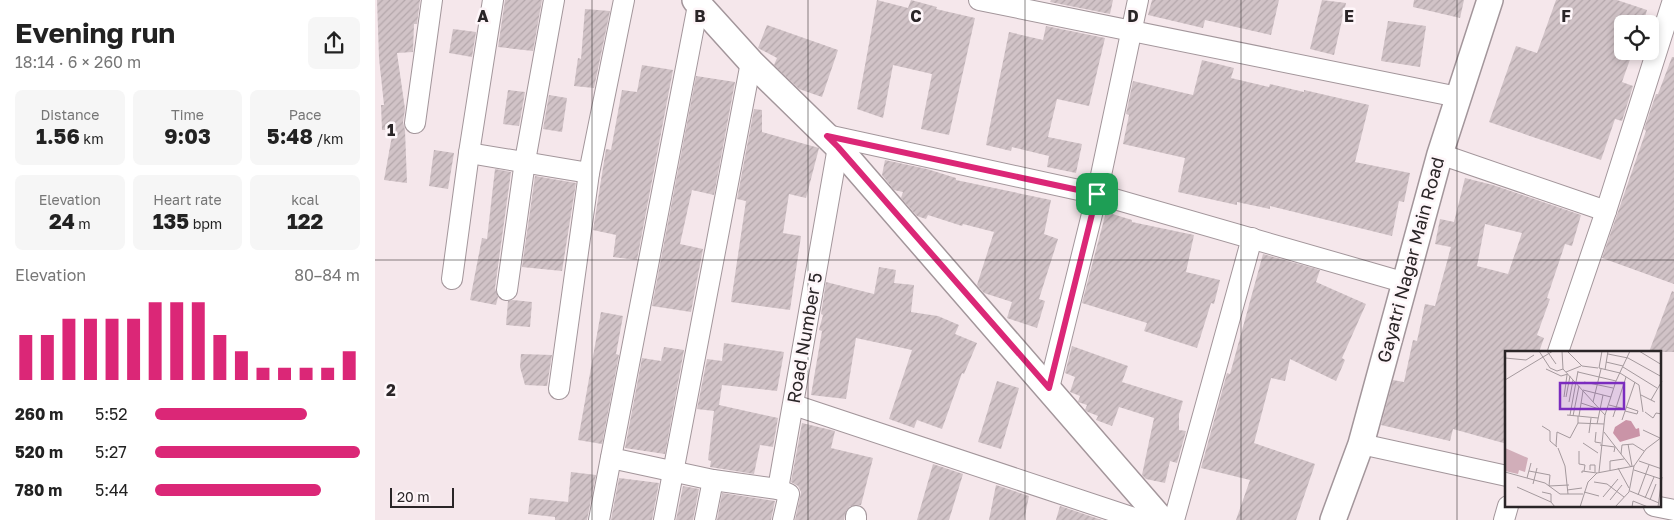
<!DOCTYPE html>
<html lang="en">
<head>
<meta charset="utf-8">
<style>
	:root { --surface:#fff; --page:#f6f6f6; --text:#222; --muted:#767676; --accent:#db2777 }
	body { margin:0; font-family:"Golos Text",sans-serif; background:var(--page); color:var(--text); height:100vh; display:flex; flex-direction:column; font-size:19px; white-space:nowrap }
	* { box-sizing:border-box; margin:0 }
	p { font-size:16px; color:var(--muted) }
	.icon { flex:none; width:28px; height:28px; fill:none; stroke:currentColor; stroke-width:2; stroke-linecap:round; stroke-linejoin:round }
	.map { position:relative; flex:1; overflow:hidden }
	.side { display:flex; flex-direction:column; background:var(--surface); width:375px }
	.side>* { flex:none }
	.controls { position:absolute; left:1239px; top:15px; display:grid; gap:10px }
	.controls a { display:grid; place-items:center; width:45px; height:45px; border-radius:8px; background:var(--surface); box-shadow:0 2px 8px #0003; font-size:25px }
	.scale { position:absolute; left:15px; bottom:12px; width:64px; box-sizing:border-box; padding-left:5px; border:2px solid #2a2527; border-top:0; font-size:14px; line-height:18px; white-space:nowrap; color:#2a2527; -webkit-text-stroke:4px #fef6f9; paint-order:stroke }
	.pin { position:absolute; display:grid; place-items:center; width:42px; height:42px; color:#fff; margin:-21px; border-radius:10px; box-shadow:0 2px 8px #0006 }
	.round { display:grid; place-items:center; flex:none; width:52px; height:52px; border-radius:8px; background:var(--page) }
	.head { display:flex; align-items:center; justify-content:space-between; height:85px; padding:0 15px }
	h1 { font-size:28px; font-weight:700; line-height:38px }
	.figures { display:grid; grid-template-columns:repeat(3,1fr); gap:8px; height:85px; padding:5px 15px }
	.figures div { display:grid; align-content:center; border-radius:8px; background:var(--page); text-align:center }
	.figures b { font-size:21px; font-weight:700 }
	.figures small { font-size:14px; font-weight:400 }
	.figures p { font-size:14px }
	.chart { height:140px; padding:10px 15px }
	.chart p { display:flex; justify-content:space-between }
	.chart svg { width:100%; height:90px; margin-top:5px; stroke:var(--accent); stroke-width:6 }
	ul { padding:0 15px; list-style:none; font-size:16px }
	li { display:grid; grid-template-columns:80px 60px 1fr; align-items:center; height:38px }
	li i { height:12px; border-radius:6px; background:var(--accent) }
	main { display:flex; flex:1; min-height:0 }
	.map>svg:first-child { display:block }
	.building { fill:url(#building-hatch); fill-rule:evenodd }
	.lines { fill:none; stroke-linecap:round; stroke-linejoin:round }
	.minor-casing { stroke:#a3969b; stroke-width:22 }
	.tertiary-casing { stroke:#a3969b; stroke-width:28 }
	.minor { stroke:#fff; stroke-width:20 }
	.tertiary { stroke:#fff; stroke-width:25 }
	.route-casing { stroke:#fff; stroke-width:10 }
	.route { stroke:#db2777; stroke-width:6 }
	.grid { fill:none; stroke:#2a2527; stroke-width:1; stroke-opacity:0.55 }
	.labels { text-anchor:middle; stroke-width:5; stroke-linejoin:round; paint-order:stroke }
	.street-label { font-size:18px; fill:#2a2527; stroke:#fef6f9 }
	.inset-road { fill:none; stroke:#a4999d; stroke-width:1 }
	.view { fill:#7b2cbf; fill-opacity:0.15; stroke:#7b2cbf; stroke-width:2.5 }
	.inset-edge { fill:none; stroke:#2a2527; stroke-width:2.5 }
	.grid-label { font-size:16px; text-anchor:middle; font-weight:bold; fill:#2a2527; stroke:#fef6f9; stroke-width:5; stroke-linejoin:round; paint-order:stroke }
</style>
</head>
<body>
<main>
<section class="side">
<div class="head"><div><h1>Evening run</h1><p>18:14 · 6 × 260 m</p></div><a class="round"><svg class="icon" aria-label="share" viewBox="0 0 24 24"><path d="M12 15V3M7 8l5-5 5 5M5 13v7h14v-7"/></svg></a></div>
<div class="figures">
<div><p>Distance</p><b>1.56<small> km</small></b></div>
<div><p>Time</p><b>9:03</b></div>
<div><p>Pace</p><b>5:48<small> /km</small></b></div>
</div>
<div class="figures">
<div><p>Elevation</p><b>24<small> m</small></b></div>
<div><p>Heart rate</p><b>135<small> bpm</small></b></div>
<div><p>kcal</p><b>122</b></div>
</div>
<div class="chart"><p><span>Elevation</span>80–84 m</p>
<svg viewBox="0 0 160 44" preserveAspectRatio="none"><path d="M5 44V22M15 44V22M25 44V14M35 44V14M45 44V14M55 44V14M65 44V6M75 44V6M85 44V6M95 44V22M105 44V30M115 44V38M125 44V38M135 44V38M145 44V38M155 44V30"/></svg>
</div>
<ul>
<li><b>260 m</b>5:52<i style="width:74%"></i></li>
<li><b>520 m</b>5:27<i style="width:100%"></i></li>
<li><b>780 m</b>5:44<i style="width:81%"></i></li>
</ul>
</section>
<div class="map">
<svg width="1299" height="520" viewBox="0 0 1299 520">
	<defs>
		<pattern id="building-hatch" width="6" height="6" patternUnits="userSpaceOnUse" patternTransform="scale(1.25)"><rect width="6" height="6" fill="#d1c3c7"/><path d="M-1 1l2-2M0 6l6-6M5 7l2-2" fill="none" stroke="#b4a7ab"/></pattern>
	</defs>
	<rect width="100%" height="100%" fill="#f5e7eb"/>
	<!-- building -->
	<g class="building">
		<polygon points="2,0 45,0 42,24 39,24 38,52 22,53 30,109 28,122 30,130 32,183 9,180 18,130 7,130 6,105 9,105 4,58"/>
		<polygon points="130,0 167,0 158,51 123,47"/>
		<polygon points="502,0 533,8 536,0 562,7 561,9 600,18 574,135 546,129 557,74 518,65 508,118 482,109"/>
		<polygon points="676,0 738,0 735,14 675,2"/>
		<polygon points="777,0 904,0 896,35 830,20 828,28 773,15"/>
		<polygon points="947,0 971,3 959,55 935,49"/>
		<polygon points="1039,0 1089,0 1085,18 1038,7"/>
		<polygon points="1181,0 1242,0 1272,10 1268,24 1248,24 1248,51 1258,51 1247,82 1258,86 1247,121 1240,119 1226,160 1114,122 1141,46 1162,53"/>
		<polygon points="210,9 235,11 219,88 199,86 203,58 206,59"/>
		<polygon points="1013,21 1051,26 1045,67 1006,61"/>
		<polygon points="392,25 463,50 447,97 424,89 399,65 402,58 383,48"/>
		<polygon points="671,26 730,38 714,106 682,99 673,137 707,144 701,173 672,167 674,156 637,147 636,151 611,145 634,32 668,40"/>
		<polygon points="78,29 101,32 97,57 74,53"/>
		<polygon points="1297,57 1299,57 1299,284 1227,258 1271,131 1269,129 1281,94 1283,94"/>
		<polygon points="827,60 859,68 856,78 894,87 895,84 929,92 929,90 994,105 980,162 1035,173 1029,202 1024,201 1017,236 895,206 895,209 862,202 862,205 803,192 810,158 748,144 754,115 751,114 758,81 818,95"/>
		<polygon points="267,65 298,70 262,260 238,257 241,235 218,230 231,149 236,150 247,90 262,92"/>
		<polygon points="321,76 360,82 339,195 317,190 305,244 328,249 316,312 277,306"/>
		<polygon points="133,90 150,92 144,126 128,124"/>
		<polygon points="174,95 192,98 187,132 168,129"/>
		<polygon points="379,109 387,110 387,132 444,148 431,198 414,194 408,233 426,236 415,310 356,302 371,201 362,199"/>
		<polygon points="59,150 79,153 73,189 54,186"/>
		<polygon points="510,160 552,169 581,178 581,180 676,200 669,234 683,239 664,299 670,301 662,328 632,318 637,302 609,293 602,285 619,232 588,224 587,226 553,215 551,219 542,216 526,198 528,192 519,190 507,175"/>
		<polygon points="120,169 136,172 120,288 123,297 121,305 95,300 107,238 112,239"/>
		<polygon points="160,176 201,183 187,271 147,267"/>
		<path d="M1090,178L1118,185L1206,215L1197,246L1190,244L1172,298L1175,299L1162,335L1169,338L1164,352H1132V444L1078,429L1075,441L1006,425L1018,380L1029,382L1038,340L1042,341L1050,304L1060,306L1076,247L1060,244L1065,219L1079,222ZM1110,224L1147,233L1133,274L1102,266Z"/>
		<polygon points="731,212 757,220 757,222 819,235 811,272 845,280 839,304 836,303 822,348 769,331 772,323 707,303"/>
		<polygon points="888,254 945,270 941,282 991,304 967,358 970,360 961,381 915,359 910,381 896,378 879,443 940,464 921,520 861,520 875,480 826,468 852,373 855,374"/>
		<polygon points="504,267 521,270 519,283 539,285 536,312 563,316 584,325 580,334 602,343 589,374 587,373 567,429 542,420 539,428 514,419 537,350 481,338 471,399 436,395 447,331 444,330 448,315 446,314 451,282 499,294"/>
		<polygon points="1297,291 1299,292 1299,352 1274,352"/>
		<polygon points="138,300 157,302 155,327 131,325 133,301"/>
		<polygon points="226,312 248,316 241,354 244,355 227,444 203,440"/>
		<polygon points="349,343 409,352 402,391 347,385 344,405 403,418 398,447 385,445 379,474 335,467 336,461 333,460 339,411 322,409 332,359 347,361"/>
		<polygon points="697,346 753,366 747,382 808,401 804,414 804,430 811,431 802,463 795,461 790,483 771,479 767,475 779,418 744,407 737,426 721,420 723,416 713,412 710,410 712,405 703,402 705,396 695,392 700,377 690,373"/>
		<polygon points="289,347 309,350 290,454 250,448 267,358 286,361"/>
		<polygon points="146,354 177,355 172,386 150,385 145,367"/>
		<polygon points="622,381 644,388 626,449 603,442"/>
		<polygon points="427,423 460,431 456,448 498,458 486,505 475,506 471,511 469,520 420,520 426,492 423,486 416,482"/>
		<polygon points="558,464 588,474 574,520 542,520"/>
		<polygon points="196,472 221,475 212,520 180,520 180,517 153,514 155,498 193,502"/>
		<polygon points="244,478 284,483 277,520 236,520"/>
		<polygon points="621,485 654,496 649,520 614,520"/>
		<polygon points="308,486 324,489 318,520 301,520"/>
		<polygon points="347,493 400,501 396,520 342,520"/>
		<polygon points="685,506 727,520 681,520"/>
	</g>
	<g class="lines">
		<defs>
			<g id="minor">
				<polyline points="604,0 1083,97"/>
				<polyline points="40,123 57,0"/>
				<polyline points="452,135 722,194 1031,283"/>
				<polyline points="94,153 214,173"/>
				<polyline points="1065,154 1231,211"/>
				<polyline points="77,279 94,153 118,0"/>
				<polyline points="132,290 150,161 179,0"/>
				<polyline points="1183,352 1231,211 1298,0"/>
				<polyline points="674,388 722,194 763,0"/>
				<polyline points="184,389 214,173 249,0"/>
				<polyline points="419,405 765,520"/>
				<polyline points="986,444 1132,476"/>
				<polyline points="236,458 338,480 403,489"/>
				<polyline points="1279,506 1299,510"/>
				<polyline points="224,520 324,0"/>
				<polyline points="289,520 376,62"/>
				<polyline points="330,520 338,480"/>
				<polyline points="408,520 414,494 403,489 463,147"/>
				<polyline points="481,520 481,516"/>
				<polyline points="799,520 877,238"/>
				<polyline points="1129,520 1133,506"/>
			</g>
			<g id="tertiary">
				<polyline points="320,0 376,62 463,147 787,520"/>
				<polyline points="958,520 986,444 1065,154 1115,0"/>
			</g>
		</defs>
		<!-- minor casing -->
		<use href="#minor" class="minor-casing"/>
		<!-- tertiary casing -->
		<use href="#tertiary" class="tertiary-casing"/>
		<!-- minor -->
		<use href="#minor" class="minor"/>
		<!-- tertiary -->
		<use href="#tertiary" class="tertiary"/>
	</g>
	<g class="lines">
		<defs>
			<polygon id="route" points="452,136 722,194 674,388 463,147"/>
		</defs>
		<!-- route casing -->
		<use href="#route" class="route-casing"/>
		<!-- route -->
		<use href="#route" class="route"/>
	</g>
	<!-- grid -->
	<path class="grid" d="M217,0V520M433,0V520M650,0V520M866,0V520M1082,0V520M0,260H1299"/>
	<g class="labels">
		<!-- street labels -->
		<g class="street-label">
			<text transform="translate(1036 260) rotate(-75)" y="6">Gayatri Nagar Main Road</text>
			<text transform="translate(430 338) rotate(-80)" y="6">Road Number 5</text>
		</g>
	</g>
	<!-- overview -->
	<g transform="translate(1130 351)">
		<rect width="156" height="156" fill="#f5e7eb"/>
		<path d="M0,97L23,107L20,121L14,119L13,123L0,120Z" fill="#d1aeb9"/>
		<path d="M121,69L126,70L131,78L134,77L135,85L115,91L108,82L110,76Z" fill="#ca94a7"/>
		<path class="inset-road" d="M34,0L45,17L52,20L58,18M42,0L51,13M57,0L58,18L100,64M62,0L77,15L93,17M97,0L94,17L115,22L134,34L138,61M134,0L157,14M103,3L123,7L157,26M0,7L21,9L29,4M101,11L118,15M118,16L152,37M41,18L56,25L63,23M100,19L103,0M61,21L76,15M73,21L111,30M0,29L48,0M79,31L108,37M78,39L106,46M136,44L150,51M59,46L62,24M61,46L65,25M146,49L157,30M64,51L68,29M88,51L96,18M76,52L94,58M104,54L120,58M120,60L132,63L133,60L121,56M140,61L148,67L151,62L157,63M62,64L93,67M65,64L73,20M68,65L74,35M73,65V72L99,73M74,65L78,40M108,66L121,26M117,69L130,31M92,73L98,44M37,75L45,80V90L52,96M138,79L155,87M91,81L90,91L96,92M99,81L126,116M84,82L86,67M78,92L93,102M123,93L127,115M95,94L110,96L109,101M51,95L52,81L65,87L73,72M53,97L60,115L63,143M74,100V113L80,114L79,120M116,103L117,94L128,93L139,100M134,110L157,118M113,117L124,137M85,119V114H90V121M105,119V110L119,108M129,119L156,128M24,120L45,124L44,135L64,134M0,121L40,132L55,143H78M94,121L100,64L111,30L125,0M77,122V120L92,122M22,127L26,112M89,131L102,133L119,146M28,133L32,117M12,136L46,151L50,156M62,139L77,137M125,140L154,152M37,141L46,143V151M79,141L94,145M133,144L144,114M98,146L113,128M140,147L149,126M105,149L117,134M145,149L151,133M75,156L83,131L92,122L129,115M110,156L124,141L129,115L141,98L157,86M127,156L128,150L143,156M153,156L157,126"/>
		<path class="view" d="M55,32H119V58H55Z"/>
		<rect width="156" height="156" class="inset-edge"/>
	</g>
	<g class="grid-label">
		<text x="108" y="22">A</text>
		<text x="325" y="22">B</text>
		<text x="541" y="22">C</text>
		<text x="758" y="22">D</text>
		<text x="974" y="22">E</text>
		<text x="1191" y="22">F</text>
		<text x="16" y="136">1</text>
		<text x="16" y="396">2</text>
	</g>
</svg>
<div class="controls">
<a><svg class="icon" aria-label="locate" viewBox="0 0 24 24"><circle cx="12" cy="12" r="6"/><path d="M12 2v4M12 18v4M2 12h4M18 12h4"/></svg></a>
</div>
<div class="scale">20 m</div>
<div class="pin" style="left:722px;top:194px;background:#1e9e55"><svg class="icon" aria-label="arrive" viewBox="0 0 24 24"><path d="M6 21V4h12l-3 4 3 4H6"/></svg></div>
</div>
</main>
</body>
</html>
